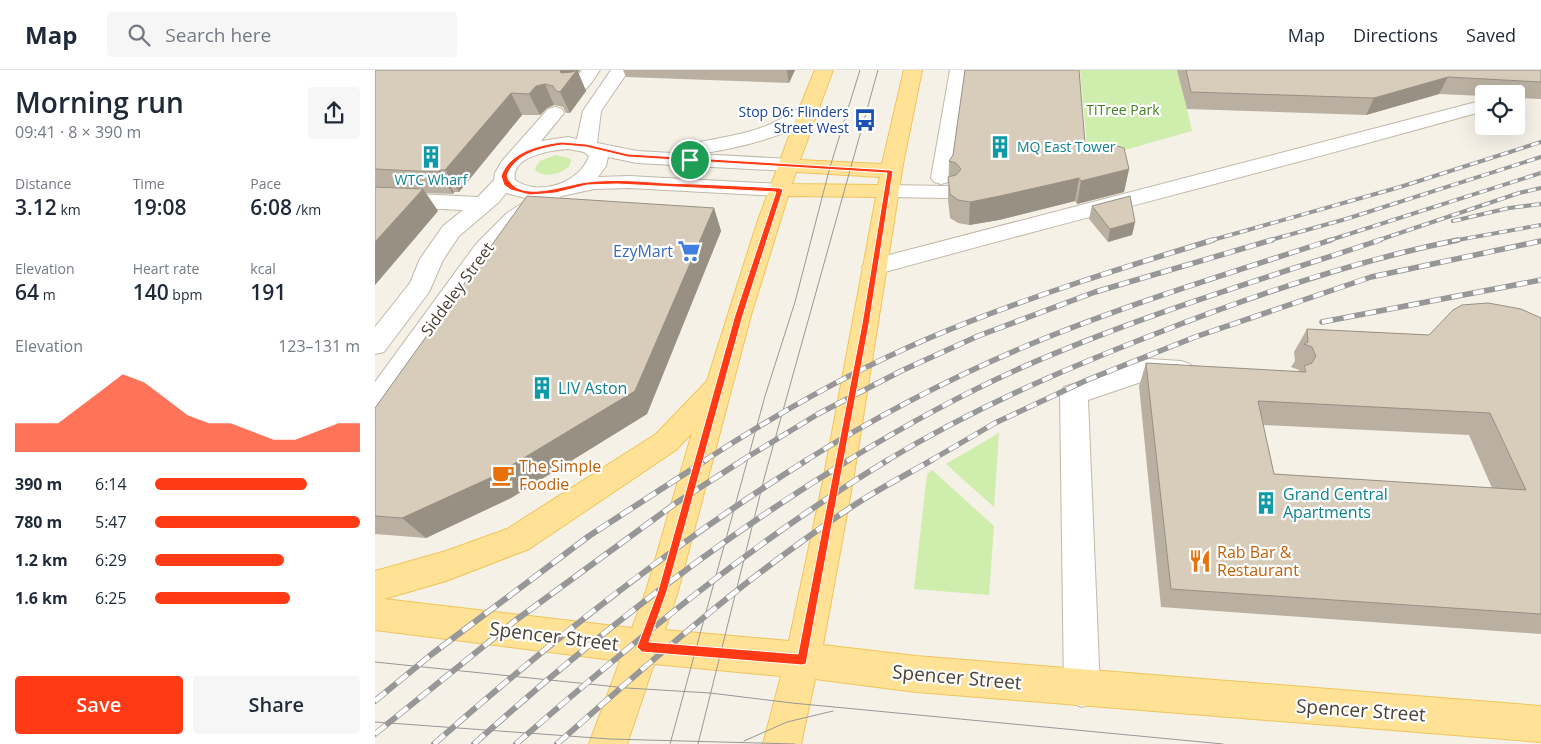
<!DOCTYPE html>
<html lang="en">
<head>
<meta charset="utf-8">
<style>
	:root { --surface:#fff; --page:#f6f6f7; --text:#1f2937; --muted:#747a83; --line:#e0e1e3; --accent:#ff3a14 }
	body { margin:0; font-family:"Open Sans",sans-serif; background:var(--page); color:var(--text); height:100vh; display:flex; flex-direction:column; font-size:19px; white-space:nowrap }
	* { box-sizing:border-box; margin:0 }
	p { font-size:16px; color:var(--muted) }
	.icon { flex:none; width:28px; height:28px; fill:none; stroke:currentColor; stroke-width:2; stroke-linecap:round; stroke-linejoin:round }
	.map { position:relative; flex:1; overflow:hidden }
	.sheet { display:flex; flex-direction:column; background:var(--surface); width:375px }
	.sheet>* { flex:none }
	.buttons { position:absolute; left:1100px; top:15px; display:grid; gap:10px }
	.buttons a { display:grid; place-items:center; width:50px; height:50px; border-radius:5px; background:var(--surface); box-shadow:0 5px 20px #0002; font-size:25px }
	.pin { position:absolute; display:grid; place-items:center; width:42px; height:42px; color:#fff; margin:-21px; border:2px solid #fff; border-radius:50%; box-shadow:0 1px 5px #0007 }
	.round { display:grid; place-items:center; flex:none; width:52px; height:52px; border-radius:5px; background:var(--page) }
	.overview { display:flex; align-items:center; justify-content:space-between; height:85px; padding:0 15px }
	h1 { font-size:28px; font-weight:600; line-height:38px }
	.metrics { display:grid; grid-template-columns:repeat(3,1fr); gap:8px; height:85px; padding:5px 15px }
	.metrics div { display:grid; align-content:center }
	.metrics b { font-size:21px; font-weight:600 }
	.metrics small { font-size:14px; font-weight:400 }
	.metrics p { font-size:14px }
	.chart { height:140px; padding:10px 15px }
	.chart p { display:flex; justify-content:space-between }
	.chart svg { width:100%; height:90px; margin-top:5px; fill:var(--accent); opacity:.7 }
	.button { display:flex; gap:10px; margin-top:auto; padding:10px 15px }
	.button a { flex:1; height:58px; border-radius:5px; background:var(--accent); color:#fff; font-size:20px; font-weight:600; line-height:58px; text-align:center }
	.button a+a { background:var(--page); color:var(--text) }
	ul { padding:0 15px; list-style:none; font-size:16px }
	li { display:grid; grid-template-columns:80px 60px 1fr; align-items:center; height:38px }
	li i { height:12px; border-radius:6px; background:var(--accent) }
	header { display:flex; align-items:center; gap:30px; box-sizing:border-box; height:70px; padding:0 25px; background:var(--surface); border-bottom:1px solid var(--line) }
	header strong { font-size:24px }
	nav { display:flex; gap:28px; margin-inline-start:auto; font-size:18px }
	.search { width:350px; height:45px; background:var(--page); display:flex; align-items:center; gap:12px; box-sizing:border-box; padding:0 18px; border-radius:5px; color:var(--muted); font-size:19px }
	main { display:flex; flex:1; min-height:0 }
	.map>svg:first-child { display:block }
	.green { fill:#cfedac }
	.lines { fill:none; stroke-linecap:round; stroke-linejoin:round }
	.minor-casing { stroke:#c1b9a8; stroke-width:2 }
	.major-casing { stroke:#efc55b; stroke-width:2 }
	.minor { fill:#fff; fill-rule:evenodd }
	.major { fill:#ffe296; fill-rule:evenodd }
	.tram { stroke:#979797; stroke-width:1 }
	.rail-far2-casing { stroke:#979797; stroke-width:4 }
	.rail-far1-casing { stroke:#979797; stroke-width:5.5 }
	.rail-casing { stroke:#979797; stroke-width:6 }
	.rail-far2 { stroke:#fff; stroke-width:2.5; stroke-dasharray:8; stroke-linecap:butt }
	.rail-far1 { stroke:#fff; stroke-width:4; stroke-dasharray:11; stroke-linecap:butt }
	.rail { stroke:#fff; stroke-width:4.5; stroke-dasharray:14; stroke-linecap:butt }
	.wall { fill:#bab0a1; fill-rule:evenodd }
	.shaded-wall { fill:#979083 }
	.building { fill:#d8cdbb; stroke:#979083; fill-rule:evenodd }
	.route { fill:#ff3a14; stroke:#fff; fill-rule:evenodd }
	.labels { text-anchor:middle; stroke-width:4.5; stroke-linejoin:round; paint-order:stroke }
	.far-park-label { font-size:14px; fill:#458122; stroke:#fff }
	.far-transit-label { font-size:14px; fill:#164399; stroke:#fff; text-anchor:end }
	.far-culture-label { font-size:14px; fill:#0d838f; stroke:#fff; text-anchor:start }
	.shop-label { font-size:16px; fill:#366cbe; stroke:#fff; text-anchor:end }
	.street-label { font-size:16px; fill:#494135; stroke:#fff }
	.culture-label { font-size:16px; fill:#0d838f; stroke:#fff; text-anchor:start }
	.food-label { font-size:16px; fill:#c56008; stroke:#fff; text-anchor:start }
	.near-street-label { font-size:19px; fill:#494135; stroke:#fff }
</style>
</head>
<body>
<header>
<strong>Map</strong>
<div class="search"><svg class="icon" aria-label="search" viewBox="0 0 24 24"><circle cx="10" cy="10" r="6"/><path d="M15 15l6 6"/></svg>Search here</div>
<nav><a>Map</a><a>Directions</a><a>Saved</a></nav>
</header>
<main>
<section class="sheet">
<div class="overview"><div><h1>Morning run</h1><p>09:41 · 8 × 390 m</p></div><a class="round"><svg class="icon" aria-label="share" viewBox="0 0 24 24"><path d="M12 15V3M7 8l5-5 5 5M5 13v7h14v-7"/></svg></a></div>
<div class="metrics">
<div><p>Distance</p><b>3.12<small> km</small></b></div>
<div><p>Time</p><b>19:08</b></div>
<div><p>Pace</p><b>6:08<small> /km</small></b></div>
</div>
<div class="metrics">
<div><p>Elevation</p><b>64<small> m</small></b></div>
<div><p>Heart rate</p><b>140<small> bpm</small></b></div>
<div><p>kcal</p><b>191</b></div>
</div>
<div class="chart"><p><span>Elevation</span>123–131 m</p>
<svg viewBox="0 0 160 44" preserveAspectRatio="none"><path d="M0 44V30L10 30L20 30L30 22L40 14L50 6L60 10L70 18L80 26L90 30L100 30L110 34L120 38L130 38L140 34L150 30L160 30V44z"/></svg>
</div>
<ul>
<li><b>390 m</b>6:14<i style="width:74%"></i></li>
<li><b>780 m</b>5:47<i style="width:100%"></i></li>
<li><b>1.2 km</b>6:29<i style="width:63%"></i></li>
<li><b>1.6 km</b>6:25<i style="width:66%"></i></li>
</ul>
<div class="button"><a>Save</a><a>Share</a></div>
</section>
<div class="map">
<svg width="1166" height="674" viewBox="0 0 1166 674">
	<rect width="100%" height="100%" fill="#f5f1e7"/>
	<!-- green -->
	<g class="green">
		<polygon points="705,0 803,0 817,61 732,85 713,85"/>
		<path d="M181,85L194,88L196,90L194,97C185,104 171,108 161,101L160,98L165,91Z"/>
		<polygon points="624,363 619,437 571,394"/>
		<polygon points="557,400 619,456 614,525 539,519 552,404"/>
	</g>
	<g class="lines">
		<defs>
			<g id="minor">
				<path d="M207,0H225C217,11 211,26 196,22L193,18Z"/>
				<path d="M236,0H254L226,41L222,73L262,81L313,84L308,79L311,75C340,68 368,66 396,54C409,48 423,34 439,38L441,42C424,66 352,80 323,84L414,89L421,91L424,95L421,99L414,101L262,93L233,87L231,96L223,107L254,106L405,114L412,116L416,120L412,124L405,126L254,118L219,119L187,126L148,153L117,184L10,341L0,344V312L101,174L132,143L154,129L131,123L124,132L84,166L68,190L54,222L9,282L0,284V257L35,213L45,189L68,156L88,140L0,136V122L103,127L119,110L120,103L127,91L173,39L180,37L187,39L189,43L166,71L193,67L202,69L208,41ZM193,79L209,82L214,86C205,113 164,127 140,110C135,86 177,80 193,79Z"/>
				<polygon points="575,0 593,0 576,108 573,112 566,114 559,112 556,108"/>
				<path d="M1109,30V41C906,98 702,149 499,205L491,203L487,197L491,191Z"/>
				<polygon points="512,115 573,116 580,117 584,122 580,127 573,128 512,127 505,126 501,121 505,116"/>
				<polygon points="774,289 806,291 815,294 819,301 815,308 806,311 775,309 713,330 725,619 720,632 707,637 694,632 689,619 685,324 689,317"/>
			</g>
			<path id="major" d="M440,0H458L425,90L507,94L529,0H547L528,94L478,411L448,575L541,586L1166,636V672L541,622L440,609L426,674H388L406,606L279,594L252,674H214L245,591L0,560V501L71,481L132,459L281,364L332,311L382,153L423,42ZM421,102L505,107L503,115L417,114ZM413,126L501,127L448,411L414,571L290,560L303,521L376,245ZM317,363L271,521L257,558L9,529L71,511L154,479L301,380Z"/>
		</defs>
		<!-- minor casing -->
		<use href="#minor" class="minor-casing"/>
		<!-- major casing -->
		<use href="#major" class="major-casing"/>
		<!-- minor -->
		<use href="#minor" class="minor"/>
		<!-- major -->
		<use href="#major" class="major"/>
		<!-- tram -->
		<g class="tram">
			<polyline points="0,592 252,618 335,623 417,633 848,674"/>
			<polyline points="0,652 235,669 420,674"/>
			<polyline points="369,671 412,652 458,641"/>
			<polyline points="295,674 390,326 420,232 455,97 485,0"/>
			<polyline points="323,674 390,405 503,0"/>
		</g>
		<defs>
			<g id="rail-far2">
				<polyline points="1078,151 1134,138 1166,134"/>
				<polyline points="834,171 1025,117 1166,72"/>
				<polyline points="892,171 971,149 1166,87"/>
				<polyline points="952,171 1166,103"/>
				<polyline points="1001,171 1144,123 1166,118"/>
				<polyline points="1077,171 1166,155"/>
			</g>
			<g id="rail-far1">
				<polyline points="947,252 1166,210"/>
				<path d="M329,391C406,341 491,293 576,259C662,224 750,197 838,170"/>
				<polyline points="366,391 443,344 526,301 603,266 720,222 897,170"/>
				<path d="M430,391C507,343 589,301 673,267C766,230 861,201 956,170"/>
				<path d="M472,391C529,356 587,324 648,297C764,246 885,210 1005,170"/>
				<path d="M511,391C599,338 685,301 780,264C879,225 979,191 1083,170"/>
				<polyline points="555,391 620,353 712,310 820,267 996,207 1166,171"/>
			</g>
			<g id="rail">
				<polyline points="0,631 57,584 214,466 331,390"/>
				<polyline points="0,664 141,550 301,433 368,390"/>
				<path d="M59,674C177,570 299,473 432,390"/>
				<path d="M99,674C216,569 339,472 474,390"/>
				<path d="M141,674C259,571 379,471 513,390"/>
				<path d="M182,674C277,590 372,506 478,436C503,419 531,405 557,390"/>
			</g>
		</defs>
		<!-- rail-far2 casing -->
		<use href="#rail-far2" class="rail-far2-casing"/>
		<!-- rail-far1 casing -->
		<use href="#rail-far1" class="rail-far1-casing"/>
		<!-- rail casing -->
		<use href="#rail" class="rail-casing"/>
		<!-- rail-far2 -->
		<use href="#rail-far2" class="rail-far2"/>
		<!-- rail-far1 -->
		<use href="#rail-far1" class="rail-far1"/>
		<!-- rail -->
		<use href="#rail" class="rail"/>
	</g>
	<!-- wall -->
	<g class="wall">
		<polygon points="0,0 205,0 203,2 211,21 195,43 191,43 188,37 179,35 172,38 165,45 147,45 84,122 79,122 78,124 51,123 63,141 0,215"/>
		<polygon points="248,0 420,0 414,13 251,7"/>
		<polygon points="802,0 1166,0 1166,29 1141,28 1141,24 1109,24 1109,26 1064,24 991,45 812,39"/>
		<polygon points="710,73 754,99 749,122 702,134 700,131 624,150 594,155 583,153 575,148 573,130 574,91"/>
		<polygon points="717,136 760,152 757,165 733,172 714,149"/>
		<polygon points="339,138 346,161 272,344 136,428 51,468 0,464 0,338"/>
		<path d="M1166,248V564L786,537L764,316L771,293L924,302V300L916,297L920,291L919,282L932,259L1054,265ZM888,355L1094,365L1117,418L899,404Z"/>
	</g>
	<!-- shaded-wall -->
	<g class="shaded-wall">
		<polygon points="184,0 205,0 203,2 211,21 195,43 185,22"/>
		<polygon points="412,0 420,0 414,13"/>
		<polygon points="1073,7 1064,24 991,45 999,28"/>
		<polygon points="170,14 179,35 172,38 165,45 154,24 161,16"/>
		<polygon points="136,23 147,45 84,122 70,100"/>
		<polygon points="754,99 749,122 702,134 706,111"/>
		<polygon points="65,100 79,122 78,124 63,102"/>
		<polygon points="704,108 700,131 624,150 594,155 595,132"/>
		<polygon points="48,119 63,141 0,215 0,172"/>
		<polygon points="339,138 346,161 272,344 136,428 51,468 27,448"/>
		<polygon points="760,152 757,165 733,172 735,159"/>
	</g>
	<!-- building -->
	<g class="building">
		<polygon points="0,0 185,0 186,3 197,2 202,0 185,22 181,21 178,16 170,14 161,16 154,24 136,23 70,100 65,100 63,102 0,99"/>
		<polygon points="590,0 704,0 710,73 735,74 749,78 754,99 706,111 704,108 625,126 595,132 583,130 575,124 573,107 581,105 586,99 581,93 574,91 578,85"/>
		<polygon points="811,0 1166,0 1166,12 1073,7 999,28 816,22"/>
		<polygon points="0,117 48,119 0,172"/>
		<polygon points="152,126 339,138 260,321 117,407 27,448 0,446 0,338"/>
		<polygon points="755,126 760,152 735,159 717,136"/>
		<path d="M1113,233L1146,239L1166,248V544L796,519L771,293L931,302L929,296L937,293L941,286L937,277L929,274L933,272L932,259L1054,265L1078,240L1087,235ZM883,331L1115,343L1151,420L899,404Z"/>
	</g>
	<!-- route -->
	<path class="route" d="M187,72L211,74L253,84L515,100L518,101L494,254L431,594L427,595L267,582L262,577L283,521L360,245L401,122L242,114L212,115L180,123L155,125L136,120L129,115L126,106C135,82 163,75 187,72ZM187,75L211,77L253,87L512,103L487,254L423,584L274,572L292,521L368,245L408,120L405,118C366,116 328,114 289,113C264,111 238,109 213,112C191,114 142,135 132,106C139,84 166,78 187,75Z"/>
	<!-- icons -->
	<defs>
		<symbol id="bus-bare" viewBox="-9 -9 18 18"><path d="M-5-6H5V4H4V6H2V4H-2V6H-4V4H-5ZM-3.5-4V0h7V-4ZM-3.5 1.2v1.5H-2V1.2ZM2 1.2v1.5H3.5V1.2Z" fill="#1a4fb4" stroke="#fff" stroke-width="2.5" paint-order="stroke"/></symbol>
		<symbol id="building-bare" viewBox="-9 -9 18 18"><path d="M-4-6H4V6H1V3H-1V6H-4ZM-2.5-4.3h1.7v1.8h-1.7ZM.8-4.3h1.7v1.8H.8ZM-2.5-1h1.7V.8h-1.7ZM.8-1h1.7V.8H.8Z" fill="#0f9aa8" stroke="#fff" stroke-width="2.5" paint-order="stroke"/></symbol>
		<symbol id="supermarket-bare" viewBox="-9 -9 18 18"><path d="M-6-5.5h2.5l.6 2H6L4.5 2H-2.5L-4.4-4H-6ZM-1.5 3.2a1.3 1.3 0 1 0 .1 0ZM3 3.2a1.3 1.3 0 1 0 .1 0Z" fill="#3f7fe0" stroke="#fff" stroke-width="2.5" paint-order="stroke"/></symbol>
		<symbol id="cafe-bare" viewBox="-9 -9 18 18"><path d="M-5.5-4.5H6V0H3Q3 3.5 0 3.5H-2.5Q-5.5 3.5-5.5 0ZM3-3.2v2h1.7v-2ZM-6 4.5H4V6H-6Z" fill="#e8710a" stroke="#fff" stroke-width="2.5" paint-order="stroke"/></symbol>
		<symbol id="restaurant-bare" viewBox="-9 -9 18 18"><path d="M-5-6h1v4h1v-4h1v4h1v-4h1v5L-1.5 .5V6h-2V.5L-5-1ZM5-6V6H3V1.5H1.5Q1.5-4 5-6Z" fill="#e8710a" stroke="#fff" stroke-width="2.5" paint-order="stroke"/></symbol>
	</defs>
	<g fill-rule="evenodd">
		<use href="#bus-bare" x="474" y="34" width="32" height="32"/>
		<use href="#building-bare" x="609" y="61" width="32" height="32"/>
		<use href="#building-bare" x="40" y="71" width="32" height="32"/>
		<use href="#supermarket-bare" x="298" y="165" width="32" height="32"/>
		<use href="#building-bare" x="151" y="302" width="32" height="32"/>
		<use href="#cafe-bare" x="112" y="389" width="32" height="32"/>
		<use href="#building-bare" x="875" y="417" width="32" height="32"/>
		<use href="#restaurant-bare" x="809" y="475" width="32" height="32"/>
	</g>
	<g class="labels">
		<!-- far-park labels -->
		<g class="far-park-label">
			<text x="748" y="45">TiTree Park</text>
		</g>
		<!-- far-transit labels -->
		<g class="far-transit-label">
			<text x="474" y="47">Stop D6: Flinders<tspan x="474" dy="16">Street West</tspan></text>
		</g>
		<!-- far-culture labels -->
		<g class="far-culture-label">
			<text x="642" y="82">MQ East Tower</text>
			<text x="56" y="115" text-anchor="middle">WTC Wharf</text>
		</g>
		<!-- shop labels -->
		<g class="shop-label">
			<text x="298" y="187">EzyMart</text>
		</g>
		<!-- street labels -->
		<g class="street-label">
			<text transform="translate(82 219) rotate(-54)" y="6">Siddeley Street</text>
		</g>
		<!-- culture labels -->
		<g class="culture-label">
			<text x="183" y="324">LIV Aston</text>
			<text x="908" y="430">Grand Central<tspan x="908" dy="18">Apartments</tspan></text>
		</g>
		<!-- food labels -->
		<g class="food-label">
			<text x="144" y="402">The Simple<tspan x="144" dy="18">Foodie</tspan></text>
			<text x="842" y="488">Rab Bar &amp;<tspan x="842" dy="18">Restaurant</tspan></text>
		</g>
		<!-- near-street labels -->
		<g class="near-street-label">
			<text transform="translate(179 566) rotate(7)" y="7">Spencer Street</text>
			<text transform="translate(582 607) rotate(5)" y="7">Spencer Street</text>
			<text transform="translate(986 640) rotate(4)" y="7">Spencer Street</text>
		</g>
	</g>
</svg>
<div class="buttons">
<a><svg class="icon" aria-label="locate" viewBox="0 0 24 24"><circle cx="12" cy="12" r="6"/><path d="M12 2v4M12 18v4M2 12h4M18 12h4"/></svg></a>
</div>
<div class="pin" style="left:315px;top:90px;background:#1e9e55"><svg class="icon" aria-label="arrive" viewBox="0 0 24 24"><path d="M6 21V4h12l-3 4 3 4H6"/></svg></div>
</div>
</main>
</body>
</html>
